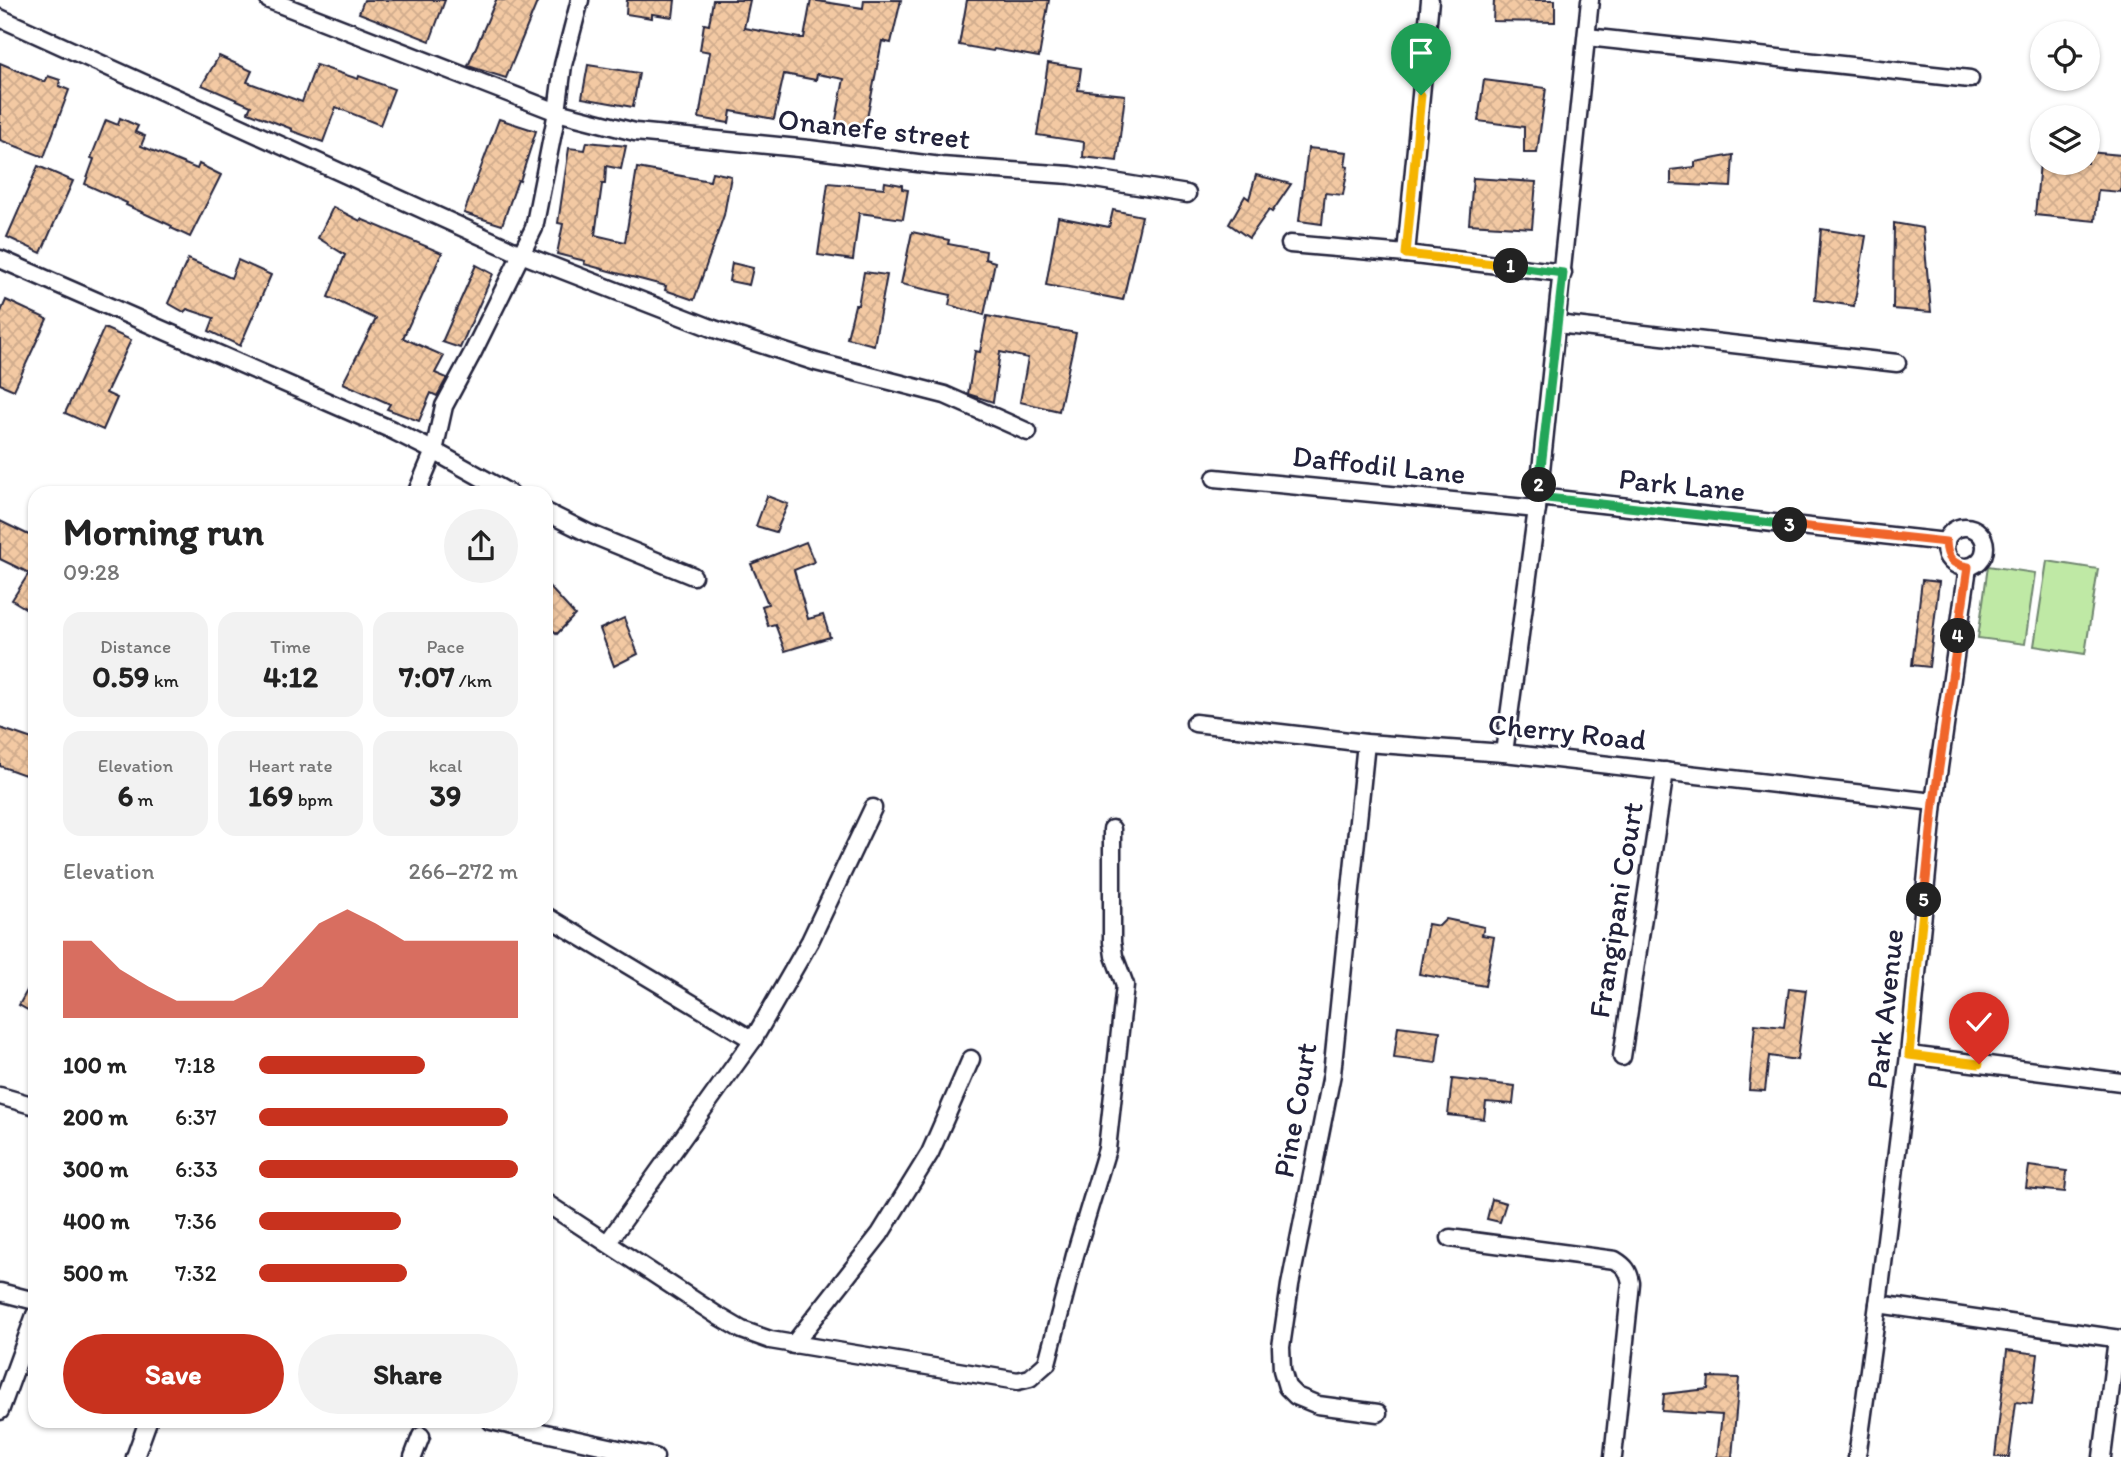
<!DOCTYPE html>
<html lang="en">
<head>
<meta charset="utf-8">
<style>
	:root { --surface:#fff; --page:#f2f2f2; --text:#222; --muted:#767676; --accent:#c8321e }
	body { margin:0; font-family:Itim,sans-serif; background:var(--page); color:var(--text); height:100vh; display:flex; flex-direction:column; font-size:26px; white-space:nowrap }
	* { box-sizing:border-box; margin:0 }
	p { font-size:23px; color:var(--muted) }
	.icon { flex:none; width:38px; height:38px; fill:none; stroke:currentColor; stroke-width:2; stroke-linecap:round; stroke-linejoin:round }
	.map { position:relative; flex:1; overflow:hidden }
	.details { position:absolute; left:28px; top:486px; width:525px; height:942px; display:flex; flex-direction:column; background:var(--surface); border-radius:21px; box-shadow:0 2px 5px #0004 }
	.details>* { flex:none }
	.controls { position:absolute; left:2030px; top:21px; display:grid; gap:14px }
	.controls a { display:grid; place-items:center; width:70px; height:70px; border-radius:50%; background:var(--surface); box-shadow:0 2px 5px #0004; font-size:35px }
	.pin { position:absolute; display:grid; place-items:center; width:60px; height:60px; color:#fff; margin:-72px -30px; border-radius:50% 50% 50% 0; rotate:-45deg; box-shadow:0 0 7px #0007 }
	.pin .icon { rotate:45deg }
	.km { position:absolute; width:35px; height:35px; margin:-18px; border-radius:50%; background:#222; color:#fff; font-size:19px; line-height:35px; text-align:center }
	.round { display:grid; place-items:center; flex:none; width:74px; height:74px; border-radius:37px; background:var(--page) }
	.overview { display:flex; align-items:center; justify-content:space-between; height:119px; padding:0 35px }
	h1 { font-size:38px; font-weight:700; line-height:52px }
	.metrics { display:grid; grid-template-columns:repeat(3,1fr); gap:10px; height:119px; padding:7px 35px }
	.metrics div { display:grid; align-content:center; border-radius:18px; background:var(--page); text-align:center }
	.metrics b { font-size:30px; font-weight:700 }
	.metrics small { font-size:19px; font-weight:400 }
	.metrics p { font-size:19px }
	.chart { height:196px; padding:14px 35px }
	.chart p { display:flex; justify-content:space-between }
	.chart svg { width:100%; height:126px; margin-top:7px; fill:var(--accent); opacity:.7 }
	.button { display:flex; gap:14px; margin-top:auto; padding:14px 35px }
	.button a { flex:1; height:80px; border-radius:42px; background:var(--accent); color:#fff; font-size:28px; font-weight:700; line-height:80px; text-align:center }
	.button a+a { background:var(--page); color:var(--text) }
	ul { padding:0 35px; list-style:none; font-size:23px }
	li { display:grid; grid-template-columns:112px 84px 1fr; align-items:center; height:52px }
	li i { height:18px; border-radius:9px; background:var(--accent) }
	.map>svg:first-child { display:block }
	.pitch { fill:#bfe9a5; stroke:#708670; stroke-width:2 }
	.building { fill:url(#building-cross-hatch); stroke:#22223b; stroke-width:2 }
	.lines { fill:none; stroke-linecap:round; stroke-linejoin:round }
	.street-casing { stroke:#22223b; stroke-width:21 }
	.street { stroke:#fff; stroke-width:16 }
	.split-1-casing { stroke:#fff; stroke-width:14 }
	.split-2-casing { stroke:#fff; stroke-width:14 }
	.split-3-casing { stroke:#fff; stroke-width:14 }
	.split-4-casing { stroke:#fff; stroke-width:14 }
	.split-5-casing { stroke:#fff; stroke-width:14 }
	.split-6-casing { stroke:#fff; stroke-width:14 }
	.split-1 { stroke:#f5b400; stroke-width:9 }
	.split-2 { stroke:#22a559; stroke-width:9 }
	.split-3 { stroke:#22a559; stroke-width:9 }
	.split-4 { stroke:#f0652b; stroke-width:9 }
	.split-5 { stroke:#f0652b; stroke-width:9 }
	.split-6 { stroke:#f5b400; stroke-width:9 }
	.labels { text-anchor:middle; stroke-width:5; stroke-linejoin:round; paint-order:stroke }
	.street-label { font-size:30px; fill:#22223b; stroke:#fff }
</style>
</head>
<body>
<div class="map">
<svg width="2121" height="1457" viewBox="0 0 2121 1457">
	<defs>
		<pattern id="building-cross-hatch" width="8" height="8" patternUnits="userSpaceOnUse" patternTransform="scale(1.75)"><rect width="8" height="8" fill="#f3c9a3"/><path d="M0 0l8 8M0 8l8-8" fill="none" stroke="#d0ac8d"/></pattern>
	</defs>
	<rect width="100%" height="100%" fill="#fff"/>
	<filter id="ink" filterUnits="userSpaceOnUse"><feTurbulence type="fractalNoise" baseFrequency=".0143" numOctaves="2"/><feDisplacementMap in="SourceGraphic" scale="14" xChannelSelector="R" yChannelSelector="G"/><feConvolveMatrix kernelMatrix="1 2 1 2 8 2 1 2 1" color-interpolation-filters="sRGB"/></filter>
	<g filter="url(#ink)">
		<!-- pitch -->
		<g class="pitch">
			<polygon points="2047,561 2098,569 2085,654 2034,646"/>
			<polygon points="1988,566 2035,573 2025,644 1978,638"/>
		</g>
		<!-- building -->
		<g class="building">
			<polygon points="364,0 445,0 430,41 359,13"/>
			<polygon points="496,0 538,0 506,78 468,66"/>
			<polygon points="627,0 675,0 673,17 652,14 652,18 626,14"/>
			<polygon points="713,0 750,0 744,28 800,38 804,38 811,0 863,8 864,0 901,0 891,43 882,41 864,134 834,130 844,79 817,74 816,80 784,74 774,119 731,111 729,123 699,118 710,52 700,50 704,24 709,25"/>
			<polygon points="967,0 1049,0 1039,57 994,49 993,51 959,45"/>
			<polygon points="1494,0 1555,0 1555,22 1493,21"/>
			<polygon points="219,56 252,71 247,82 302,102 316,65 358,79 359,76 394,89 380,125 336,107 323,142 292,131 292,129 248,112 251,106 202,85"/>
			<polygon points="0,63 45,82 48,76 60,80 59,86 69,90 44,157 0,140"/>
			<polygon points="1048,63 1081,68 1078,90 1125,95 1117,161 1083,157 1084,142 1037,135"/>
			<polygon points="588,65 639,73 633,107 582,98"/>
			<polygon points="1484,80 1546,88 1537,153 1524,153 1524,127 1478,121"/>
			<polygon points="120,118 138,126 135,132 145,136 141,146 197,169 199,164 221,175 190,237 171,228 172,226 126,205 127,203 85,184 94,159 91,158 106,120 118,125"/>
			<polygon points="499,119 536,131 520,181 518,180 502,225 464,213"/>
			<polygon points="587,142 626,146 621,169 606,166 605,184 602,184 595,235 625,242 637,168 710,181 712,172 731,176 724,215 694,300 665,290 666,286 613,272 584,264 585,261 557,254 563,224 558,223 569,148 585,150"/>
			<polygon points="1308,148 1347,152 1345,166 1348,167 1343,195 1325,193 1322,224 1299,221"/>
			<polygon points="2088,152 2121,155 2121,192 2098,190 2095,221 2035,215 2040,163 2088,163"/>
			<polygon points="1733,155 1731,187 1671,184 1671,170 1695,167 1695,162"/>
			<polygon points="38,166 73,181 41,253 7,237"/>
			<polygon points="1256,175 1291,184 1272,212 1269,210 1249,238 1229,224 1245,196 1249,199"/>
			<polygon points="1473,178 1536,182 1532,228 1469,224"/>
			<polygon points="885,182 902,185 902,189 908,190 903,219 859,213 853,260 818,255 828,183 884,188"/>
			<polygon points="333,207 360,221 361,219 442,253 403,338 444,356 435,373 447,378 437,396 431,393 419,421 387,409 390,404 343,383 376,319 328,297 345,255 318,238"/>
			<polygon points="1113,210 1142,216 1123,300 1046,285 1058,217 1109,227"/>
			<polygon points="1894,223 1923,228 1931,312 1893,309"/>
			<polygon points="1821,229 1866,236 1854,306 1815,300"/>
			<polygon points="912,232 949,240 948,244 986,251 985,259 995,262 984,315 949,305 951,295 901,284"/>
			<polygon points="188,259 231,278 238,260 271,275 240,346 209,331 214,318 187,309 184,312 168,303"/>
			<polygon points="732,263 753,268 749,285 729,281"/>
			<polygon points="476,265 493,274 460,348 442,342"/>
			<polygon points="864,272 887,275 874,345 847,338 855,305 858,305"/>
			<polygon points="6,300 47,319 14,390 0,384 0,314"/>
			<polygon points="987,316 1076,333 1059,411 1020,402 1028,358 1000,352 993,402 968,394 975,351 980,352"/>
			<polygon points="104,328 131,340 106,393 117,398 103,430 65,413"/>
			<polygon points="767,496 788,504 776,532 756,526"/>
			<polygon points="0,521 35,538 35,614 12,600 29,573 0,559"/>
			<polygon points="806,542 814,562 794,570 808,619 823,615 830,637 785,651 775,624 768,626 762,606 768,604 751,564"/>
			<polygon points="1922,580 1939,582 1929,667 1912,665"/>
			<polygon points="546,583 575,615 557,634 546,623"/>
			<polygon points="624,618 638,654 614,666 600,629"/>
			<polygon points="0,728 35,740 25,775 0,766"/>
			<polygon points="1446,919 1484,927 1482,935 1494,937 1485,986 1419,974 1428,924 1439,926"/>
			<polygon points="35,976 35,1014 19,1005"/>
			<polygon points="1789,988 1806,990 1797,1060 1769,1056 1765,1091 1749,1090 1755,1024 1784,1027"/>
			<polygon points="1398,1026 1440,1031 1436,1063 1394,1058"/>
			<polygon points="1452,1079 1515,1086 1513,1104 1486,1102 1484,1119 1448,1115"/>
			<polygon points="2029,1166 2067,1171 2065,1192 2026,1188"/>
			<polygon points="1492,1199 1506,1203 1500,1222 1487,1219"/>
			<polygon points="2007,1350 2038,1354 2032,1404 2016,1402 2009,1457 1995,1457"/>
			<polygon points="1709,1377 1739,1378 1732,1457 1717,1457 1722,1415 1662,1411 1664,1394 1708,1389"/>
		</g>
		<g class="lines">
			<defs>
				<g id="street">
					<polyline points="269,0 557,112 635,132 809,149 941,166 1070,175 1187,194"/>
					<polyline points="0,18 521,254 714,329 816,362 945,395 1028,432"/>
					<polyline points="1587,37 1970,79"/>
					<polyline points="1290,244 1406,254 1563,273"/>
					<polyline points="1406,254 1430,0"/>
					<polyline points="0,259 390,429 434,451 416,494"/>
					<polyline points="1557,324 1897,363"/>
					<polyline points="1215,478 1537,509"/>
					<polyline points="511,494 434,451 444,406 473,352 534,228 557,112 563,65 580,0"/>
					<polyline points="1538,497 1946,542"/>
					<polyline points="546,512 588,533 693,576"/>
					<circle cx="1965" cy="547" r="20"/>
					<polyline points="1195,723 1366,743 1504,753 1934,802"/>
					<polyline points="1366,743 1332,1074 1290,1285 1281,1347 1282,1370 1287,1387 1296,1396 1318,1405 1378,1413"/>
					<polyline points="1504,753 1537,509 1590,0"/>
					<polyline points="546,916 753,1040"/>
					<polyline points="1909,1055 2121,1082"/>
					<polyline points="1622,1057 1665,771"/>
					<polyline points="0,1096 35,1106"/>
					<polyline points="546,1203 718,1316 742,1330 770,1340 1018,1381 1030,1378 1047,1363 1075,1255 1107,1149 1125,985 1114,956 1112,942 1112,829"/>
					<path d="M1450,1238L1615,1260C1625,1266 1629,1271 1631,1283L1613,1457"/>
					<polyline points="608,1242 753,1040 810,941 873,808"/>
					<polyline points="0,1292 35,1301"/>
					<polyline points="1878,1304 2121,1339"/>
					<polyline points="793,1345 880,1234 930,1153 971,1059"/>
					<polyline points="0,1411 35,1315"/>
					<polyline points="491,1421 655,1457"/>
					<polyline points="135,1457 148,1421"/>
					<polyline points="413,1457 421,1436"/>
					<polyline points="1857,1457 1878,1304 1909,1055 1934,802 1968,567"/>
					<polyline points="2102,1457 2117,1339"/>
				</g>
			</defs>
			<!-- street casing -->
			<use href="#street" class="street-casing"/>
			<!-- street -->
			<use href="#street" class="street"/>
		</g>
	</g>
	<g class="lines" filter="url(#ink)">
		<defs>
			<polyline id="split-1" points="1421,95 1406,254 1511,266"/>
			<polyline id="split-2" points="1511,266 1563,273 1539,485"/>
			<polyline id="split-3" points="1539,485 1538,497 1790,525"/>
			<path id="split-4" d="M1790,525L1946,542C1947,559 1952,564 1968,567L1958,636"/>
			<polyline id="split-5" points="1924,900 1934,802 1958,636"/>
			<polyline id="split-6" points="1924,900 1909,1055 1979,1064"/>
		</defs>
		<!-- split-1 casing -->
		<use href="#split-1" class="split-1-casing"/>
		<!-- split-2 casing -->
		<use href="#split-2" class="split-2-casing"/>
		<!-- split-3 casing -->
		<use href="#split-3" class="split-3-casing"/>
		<!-- split-4 casing -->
		<use href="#split-4" class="split-4-casing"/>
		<!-- split-5 casing -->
		<use href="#split-5" class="split-5-casing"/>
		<!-- split-6 casing -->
		<use href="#split-6" class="split-6-casing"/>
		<!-- split-1 -->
		<use href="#split-1" class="split-1"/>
		<!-- split-2 -->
		<use href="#split-2" class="split-2"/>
		<!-- split-3 -->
		<use href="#split-3" class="split-3"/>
		<!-- split-4 -->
		<use href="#split-4" class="split-4"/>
		<!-- split-5 -->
		<use href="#split-5" class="split-5"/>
		<!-- split-6 -->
		<use href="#split-6" class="split-6"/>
	</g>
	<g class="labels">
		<!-- street labels -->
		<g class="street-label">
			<text transform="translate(874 129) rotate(6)" y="10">Onanefe street</text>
			<text transform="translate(1379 465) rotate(6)" y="10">Daffodil Lane</text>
			<text transform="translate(1682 485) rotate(6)" y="10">Park Lane</text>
			<text transform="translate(1567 732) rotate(6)" y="10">Cherry Road</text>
			<text transform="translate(1616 910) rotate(-81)" y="10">Frangipani Court</text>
			<text transform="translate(1885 1009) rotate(-84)" y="10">Park Avenue</text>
			<text transform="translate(1295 1110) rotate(-80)" y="10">Pine Court</text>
		</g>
	</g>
</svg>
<div class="controls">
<a><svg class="icon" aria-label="locate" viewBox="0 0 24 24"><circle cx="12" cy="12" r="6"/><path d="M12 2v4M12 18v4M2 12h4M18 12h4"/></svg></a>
<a><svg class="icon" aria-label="layers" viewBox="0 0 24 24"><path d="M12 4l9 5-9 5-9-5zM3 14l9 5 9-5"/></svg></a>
</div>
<div class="pin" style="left:1421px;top:95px;background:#1e9e55"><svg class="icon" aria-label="arrive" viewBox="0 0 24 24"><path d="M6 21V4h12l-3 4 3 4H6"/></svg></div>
<div class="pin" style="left:1979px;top:1064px;background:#d93025"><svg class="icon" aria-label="check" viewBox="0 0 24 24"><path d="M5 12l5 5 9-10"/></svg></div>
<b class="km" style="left:1511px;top:266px">1</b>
<b class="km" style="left:1539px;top:485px">2</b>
<b class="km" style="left:1790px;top:525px">3</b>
<b class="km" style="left:1958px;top:636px">4</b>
<b class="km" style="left:1924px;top:900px">5</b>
<section class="details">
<div class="overview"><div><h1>Morning run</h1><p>09:28</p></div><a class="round"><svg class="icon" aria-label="share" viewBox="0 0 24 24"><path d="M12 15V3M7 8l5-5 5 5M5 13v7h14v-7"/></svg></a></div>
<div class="metrics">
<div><p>Distance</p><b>0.59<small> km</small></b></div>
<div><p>Time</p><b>4:12</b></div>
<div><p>Pace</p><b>7:07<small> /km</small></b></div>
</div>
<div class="metrics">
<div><p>Elevation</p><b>6<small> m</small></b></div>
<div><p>Heart rate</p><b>169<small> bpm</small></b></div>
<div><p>kcal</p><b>39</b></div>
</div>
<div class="chart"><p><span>Elevation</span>266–272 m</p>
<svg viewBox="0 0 160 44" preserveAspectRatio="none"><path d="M0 44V17L10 17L20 27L30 33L40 38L50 38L60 38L70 33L80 22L90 11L100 6L110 11L120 17L130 17L140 17L150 17L160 17V44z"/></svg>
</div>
<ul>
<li><b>100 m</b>7:18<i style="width:64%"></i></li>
<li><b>200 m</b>6:37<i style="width:96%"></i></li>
<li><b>300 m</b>6:33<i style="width:100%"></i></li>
<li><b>400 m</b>7:36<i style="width:55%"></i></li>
<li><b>500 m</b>7:32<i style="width:57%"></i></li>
</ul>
<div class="button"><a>Save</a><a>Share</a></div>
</section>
</div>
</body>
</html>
